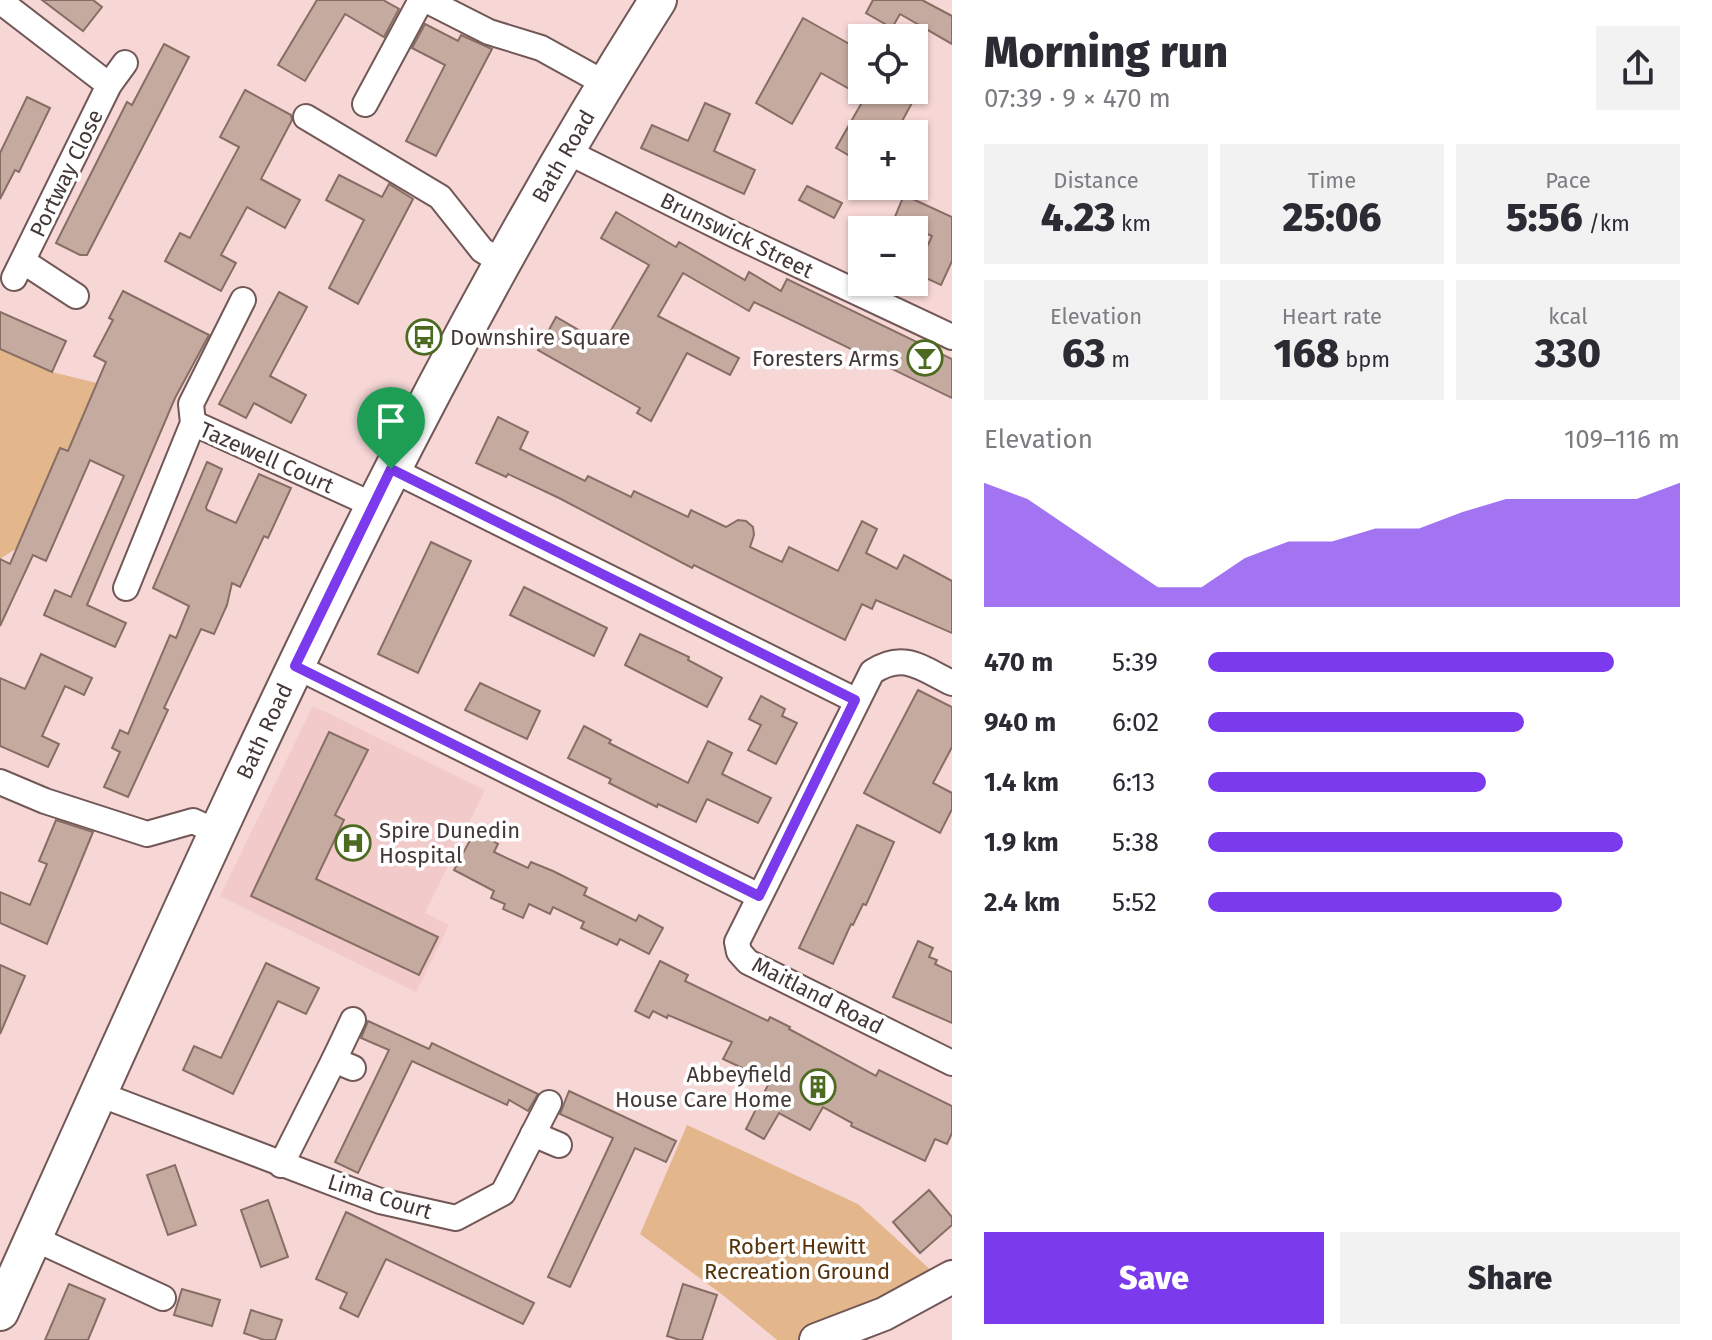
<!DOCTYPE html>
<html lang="en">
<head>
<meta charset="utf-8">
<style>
	:root { --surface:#fff; --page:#f2f2f3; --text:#2b2b33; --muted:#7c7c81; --accent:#7c3aed }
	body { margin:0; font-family:"Fira Sans",sans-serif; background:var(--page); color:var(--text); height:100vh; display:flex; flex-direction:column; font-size:30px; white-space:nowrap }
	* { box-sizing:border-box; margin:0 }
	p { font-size:26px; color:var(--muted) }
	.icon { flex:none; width:44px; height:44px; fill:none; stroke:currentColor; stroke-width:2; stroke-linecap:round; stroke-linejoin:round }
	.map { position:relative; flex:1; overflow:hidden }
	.panel { display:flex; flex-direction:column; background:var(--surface); width:760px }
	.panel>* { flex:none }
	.fabs { position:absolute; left:848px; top:24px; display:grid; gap:16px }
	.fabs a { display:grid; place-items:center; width:80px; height:80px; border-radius:0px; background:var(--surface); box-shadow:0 2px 6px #0004; font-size:40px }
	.pin { position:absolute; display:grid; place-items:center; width:68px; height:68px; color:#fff; margin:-82px -34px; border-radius:50% 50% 50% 0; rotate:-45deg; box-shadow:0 0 8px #0007 }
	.pin .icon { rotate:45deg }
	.round { display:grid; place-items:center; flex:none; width:84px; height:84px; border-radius:0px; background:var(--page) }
	.headline { display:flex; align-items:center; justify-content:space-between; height:136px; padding:0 32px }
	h1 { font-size:44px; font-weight:800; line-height:60px }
	.metrics { display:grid; grid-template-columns:repeat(3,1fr); gap:12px; height:136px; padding:8px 32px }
	.metrics div { display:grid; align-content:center; border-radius:0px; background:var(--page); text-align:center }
	.metrics b { font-size:40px; font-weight:800 }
	.metrics small { font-size:22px; font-weight:400 }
	.metrics p { font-size:22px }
	.chart { height:224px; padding:16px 32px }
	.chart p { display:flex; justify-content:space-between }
	.chart svg { width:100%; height:144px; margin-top:8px; fill:var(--accent); opacity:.7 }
	.cta { display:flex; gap:16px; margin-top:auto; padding:16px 32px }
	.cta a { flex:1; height:92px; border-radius:0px; background:var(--accent); color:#fff; font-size:32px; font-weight:800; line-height:92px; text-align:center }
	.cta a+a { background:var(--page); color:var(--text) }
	ul { padding:0 32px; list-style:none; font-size:26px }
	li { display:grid; grid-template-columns:128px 96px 1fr; align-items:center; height:60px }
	li i { height:20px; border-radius:10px; background:var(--accent) }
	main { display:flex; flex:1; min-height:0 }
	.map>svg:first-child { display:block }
	.built { fill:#f2cac9 }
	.green { fill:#e4b68c }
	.building { fill:#c5aaa0; stroke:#876e64; stroke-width:2 }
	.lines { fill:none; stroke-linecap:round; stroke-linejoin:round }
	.street-casing { stroke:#715756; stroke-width:28 }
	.secondary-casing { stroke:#715756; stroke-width:36 }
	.primary-casing { stroke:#715756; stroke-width:40 }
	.street { stroke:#fff; stroke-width:24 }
	.secondary { stroke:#fff; stroke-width:32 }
	.primary { stroke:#fff; stroke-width:36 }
	.route-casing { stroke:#fff; stroke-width:16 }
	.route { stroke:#7c3aed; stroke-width:10 }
	.labels { text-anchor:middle; stroke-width:7; stroke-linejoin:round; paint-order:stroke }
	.street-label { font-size:22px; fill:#443837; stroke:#fff }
	.poi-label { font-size:22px; fill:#443837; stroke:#fff; text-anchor:start }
	.park-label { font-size:22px; fill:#57330b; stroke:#fff }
</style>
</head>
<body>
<main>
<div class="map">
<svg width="952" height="1340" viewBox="0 0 952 1340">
	<rect width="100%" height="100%" fill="#f6d7d6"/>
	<!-- built -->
	<polygon class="built" points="313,706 485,790 425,913 449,925 416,992 220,896"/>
	<!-- green -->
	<g class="green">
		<polygon points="0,349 52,372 97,383 68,451 60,448 17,548 0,559"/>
		<polygon points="687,1125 858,1204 934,1273 804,1340 777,1340 724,1296 640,1234"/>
	</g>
	<!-- building -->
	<g class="building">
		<polygon points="42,0 93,0 102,7 83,31"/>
		<polygon points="317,0 383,0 399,9 384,37 345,14 305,81 278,65"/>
		<polygon points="873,0 922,0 952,16 952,44 900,14 892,28 866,13"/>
		<polygon points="803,18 862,51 862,96 821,73 792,124 756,103"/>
		<polygon points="425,24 458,41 461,35 492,49 436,156 406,141 445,65 412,48"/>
		<polygon points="164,44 189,57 87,255 80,255 56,243 127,102 132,105"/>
		<polygon points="245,90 291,115 292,120 261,179 300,200 285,228 247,207 221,255 236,263 221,291 165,261 180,233 190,238 239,147 220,137"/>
		<polygon points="869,90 919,90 895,134 862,134 862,163 836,148"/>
		<polygon points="27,97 50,108 19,172 15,170 0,199 0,153"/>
		<polygon points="705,103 730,114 714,151 755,170 744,194 641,148 652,125 688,141"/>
		<polygon points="339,175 382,197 389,184 413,199 358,304 329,288 364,220 326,200"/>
		<polygon points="807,186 842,203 834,218 799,200"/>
		<polygon points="904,195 952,217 952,261 941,285 915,273 932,236 894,219"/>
		<polygon points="616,212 676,247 679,242 745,280 749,272 781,291 787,279 952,359 952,398 754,302 749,311 683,273 658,316 739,358 730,375 687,353 651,421 637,413 640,408 538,350 556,317 603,344 649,265 601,238"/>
		<polygon points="123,291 209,335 175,398 87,605 126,623 115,647 44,615 55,590 71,597 124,476 90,460 46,561 33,555 0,626 0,559 10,564 60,448 68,451 106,362 94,356 113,320 109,318"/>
		<polygon points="279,292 307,307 270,376 306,395 291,423 254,403 246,418 219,404"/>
		<polygon points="0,312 66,341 52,372 0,349"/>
		<polygon points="498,417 528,432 520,449 585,481 588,476 631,497 634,491 688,517 691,510 726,527 738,520 746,521 753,527 754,535 750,547 782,562 789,547 838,571 862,521 877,529 866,553 897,569 904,555 952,581 952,633 876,600 872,609 862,604 845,640 694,565 692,568 559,498 508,474 506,477 476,463"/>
		<polygon points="207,462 222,469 206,507 207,510 236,523 259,474 291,488 268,538 264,536 240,587 232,583 227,605 214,634 201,629 164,708 168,710 128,797 104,787 120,752 112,748 120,730 128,734 170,635 176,638 189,606 153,588"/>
		<polygon points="431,542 471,561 418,673 378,654"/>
		<polygon points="524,587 607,628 594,656 510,615"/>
		<polygon points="640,634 689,657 688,660 722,678 707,707 625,665"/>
		<polygon points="41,654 92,678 84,695 65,686 42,736 59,744 48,767 0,746 0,678 25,689"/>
		<polygon points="480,683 540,711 527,739 465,710"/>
		<polygon points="918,690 952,707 952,747 933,783 952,793 952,809 940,833 864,793"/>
		<polygon points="761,696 785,709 782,716 797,723 776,764 748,750 761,725 749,719"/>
		<polygon points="584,726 611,740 609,743 688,783 708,741 732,753 722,774 771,798 758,823 707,799 696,822 658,804 657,807 609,783 611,779 568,758"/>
		<polygon points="329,732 368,750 335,815 344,820 316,879 438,937 419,975 251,896"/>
		<polygon points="56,820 93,832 47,944 0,923 0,892 30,905 47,864 39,861"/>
		<polygon points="857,825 894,842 866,905 863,904 853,925 851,924 833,964 799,948"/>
		<polygon points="475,831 498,844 494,852 528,868 531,862 553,871 587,888 584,895 636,921 639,915 663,928 649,954 620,939 617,945 581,928 584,922 553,907 550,914 529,904 523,918 503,909 505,904 491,898 494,891 454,870"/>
		<polygon points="918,941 933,948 929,957 937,960 935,964 952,972 952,1023 893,997"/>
		<polygon points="660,961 688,975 685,981 768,1021 770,1017 790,1027 789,1029 876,1076 879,1070 952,1106 952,1133 947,1144 935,1139 925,1161 851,1126 852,1123 823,1107 810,1130 779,1113 764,1139 746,1129 770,1081 723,1059 732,1042 668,1015 667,1018 653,1011 649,1018 635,1011"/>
		<polygon points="266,963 319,988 306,1014 278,1001 233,1094 183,1070 194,1046 221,1058"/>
		<polygon points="0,965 25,976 0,1034"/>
		<polygon points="368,1021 429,1049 432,1043 538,1094 528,1111 509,1100 507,1105 412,1061 358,1173 335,1162 389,1050 361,1038"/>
		<polygon points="569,1091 676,1141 666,1162 635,1148 570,1287 548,1277 613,1138 560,1114"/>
		<polygon points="175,1165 196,1225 168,1235 147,1175"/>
		<polygon points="929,1190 952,1217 952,1225 920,1253 893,1222"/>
		<polygon points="268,1200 288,1257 261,1267 241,1210"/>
		<polygon points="346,1212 534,1303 523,1324 386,1259 358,1317 340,1308 347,1293 316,1279"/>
		<polygon points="69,1284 105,1299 88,1340 45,1340"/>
		<polygon points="683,1284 717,1295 702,1340 680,1340 667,1336"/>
		<polygon points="182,1289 220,1300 212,1326 174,1315"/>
		<polygon points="251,1310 282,1320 275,1340 264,1340 244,1333"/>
	</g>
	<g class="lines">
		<defs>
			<g id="street">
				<polyline points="426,0 489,32 541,48 606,84"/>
				<polyline points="0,1 109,85"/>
				<polyline points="365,104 421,0"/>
				<polyline points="306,117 440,197 482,250 503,263"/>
				<polyline points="566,151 735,235 952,337"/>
				<polyline points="24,262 76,296"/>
				<polyline points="14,278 109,85 125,63"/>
				<polyline points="193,423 373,505"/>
				<polyline points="391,469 855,700"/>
				<polyline points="126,588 193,423 191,404 243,300"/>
				<polyline points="295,666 759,896"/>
				<path d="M952,683C921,668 904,651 872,672L737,942L739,952L748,962L952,1063"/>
				<polyline points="0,782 45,801 147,834 193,821 217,832"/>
				<polyline points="334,1060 353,1020"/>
				<polyline points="99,1094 380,1201 456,1218 503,1193 549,1103"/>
				<polyline points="533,1134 559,1145"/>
				<polyline points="281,1165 334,1060 353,1068"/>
				<polyline points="33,1238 163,1298"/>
			</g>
			<polyline id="secondary" points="816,1340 884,1314 952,1277"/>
			<path id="primary" d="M0,1312C33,1238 67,1164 100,1090C268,718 438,346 658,0"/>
		</defs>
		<!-- street casing -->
		<use href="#street" class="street-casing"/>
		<!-- secondary casing -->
		<use href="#secondary" class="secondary-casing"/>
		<!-- primary casing -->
		<use href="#primary" class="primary-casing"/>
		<!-- street -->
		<use href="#street" class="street"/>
		<!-- secondary -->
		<use href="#secondary" class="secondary"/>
		<!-- primary -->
		<use href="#primary" class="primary"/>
	</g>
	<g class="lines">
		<defs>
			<polygon id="route" points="391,469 855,700 759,896 295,666"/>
		</defs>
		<!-- route casing -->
		<use href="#route" class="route-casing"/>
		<!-- route -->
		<use href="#route" class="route"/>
	</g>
	<!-- icons -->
	<defs>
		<symbol id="bus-ring" viewBox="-11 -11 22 22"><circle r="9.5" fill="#fff" stroke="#4d6b20" stroke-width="1.5"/><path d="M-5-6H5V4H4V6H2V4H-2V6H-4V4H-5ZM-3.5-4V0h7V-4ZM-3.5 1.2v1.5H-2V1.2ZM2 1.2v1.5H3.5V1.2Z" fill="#4d6b20"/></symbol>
		<symbol id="bar-ring" viewBox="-11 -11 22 22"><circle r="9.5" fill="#fff" stroke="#4d6b20" stroke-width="1.5"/><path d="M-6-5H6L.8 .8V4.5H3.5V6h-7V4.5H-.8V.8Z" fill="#4d6b20"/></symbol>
		<symbol id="hospital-ring" viewBox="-11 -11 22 22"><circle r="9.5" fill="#fff" stroke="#4d6b20" stroke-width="1.5"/><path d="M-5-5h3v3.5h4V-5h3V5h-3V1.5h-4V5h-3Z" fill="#4d6b20"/></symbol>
		<symbol id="building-ring" viewBox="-11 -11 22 22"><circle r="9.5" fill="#fff" stroke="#4d6b20" stroke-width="1.5"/><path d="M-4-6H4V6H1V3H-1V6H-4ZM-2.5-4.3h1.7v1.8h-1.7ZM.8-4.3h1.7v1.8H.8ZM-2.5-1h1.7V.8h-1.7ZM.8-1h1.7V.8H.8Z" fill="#4d6b20"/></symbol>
	</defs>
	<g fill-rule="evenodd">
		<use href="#bus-ring" x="404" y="317" width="40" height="40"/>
		<use href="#bar-ring" x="905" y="338" width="40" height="40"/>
		<use href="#hospital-ring" x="333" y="823" width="40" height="40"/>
		<use href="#building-ring" x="798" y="1067" width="40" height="40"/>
	</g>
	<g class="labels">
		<!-- street labels -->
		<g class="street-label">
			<text transform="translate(563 156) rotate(-60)" y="8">Bath Road</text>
			<text transform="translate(66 173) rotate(-64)" y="8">Portway Close</text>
			<text transform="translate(737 235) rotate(26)" y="8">Brunswick Street</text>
			<text transform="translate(267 457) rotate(24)" y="8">Tazewell Court</text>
			<text transform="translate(264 731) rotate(-65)" y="8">Bath Road</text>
			<text transform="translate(818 995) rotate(27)" y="8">Maitland Road</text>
			<text transform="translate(380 1196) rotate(17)" y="8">Lima Court</text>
		</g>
		<!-- poi labels -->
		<g class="poi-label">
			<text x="450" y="345">Downshire Square</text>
			<text x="899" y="366" text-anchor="end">Foresters Arms</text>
			<text x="379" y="838">Spire Dunedin<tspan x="379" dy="25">Hospital</tspan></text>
			<text x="792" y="1082" text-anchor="end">Abbeyfield<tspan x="792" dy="25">House Care Home</tspan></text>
		</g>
		<!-- park labels -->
		<g class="park-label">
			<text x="797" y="1254">Robert Hewitt<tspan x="797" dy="25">Recreation Ground</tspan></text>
		</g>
	</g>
</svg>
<div class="fabs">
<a><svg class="icon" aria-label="locate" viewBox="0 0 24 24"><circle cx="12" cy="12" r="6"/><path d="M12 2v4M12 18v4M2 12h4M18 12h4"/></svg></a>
<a>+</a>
<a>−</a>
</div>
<div class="pin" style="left:391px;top:469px;background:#1e9e55"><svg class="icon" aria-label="arrive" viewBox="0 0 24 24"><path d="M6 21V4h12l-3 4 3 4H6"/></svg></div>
</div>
<section class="panel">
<div class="headline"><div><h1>Morning run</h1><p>07:39 · 9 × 470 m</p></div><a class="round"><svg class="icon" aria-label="share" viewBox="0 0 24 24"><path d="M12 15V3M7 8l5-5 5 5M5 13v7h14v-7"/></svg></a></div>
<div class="metrics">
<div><p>Distance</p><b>4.23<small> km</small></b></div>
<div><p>Time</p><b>25:06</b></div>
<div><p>Pace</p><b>5:56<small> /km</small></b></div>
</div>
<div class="metrics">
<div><p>Elevation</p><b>63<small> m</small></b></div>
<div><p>Heart rate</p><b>168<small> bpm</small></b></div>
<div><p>kcal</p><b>330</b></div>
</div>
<div class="chart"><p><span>Elevation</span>109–116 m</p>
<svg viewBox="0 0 160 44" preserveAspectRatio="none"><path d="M0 44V6L10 11L20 20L30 29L40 38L50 38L60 29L70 24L80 24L90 20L100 20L110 15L120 11L130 11L140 11L150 11L160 6V44z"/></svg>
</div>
<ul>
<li><b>470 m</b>5:39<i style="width:86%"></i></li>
<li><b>940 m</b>6:02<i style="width:67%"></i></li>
<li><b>1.4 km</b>6:13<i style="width:59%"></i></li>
<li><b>1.9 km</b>5:38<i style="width:88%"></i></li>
<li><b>2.4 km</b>5:52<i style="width:75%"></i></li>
</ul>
<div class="cta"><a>Save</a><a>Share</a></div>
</section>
</main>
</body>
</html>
